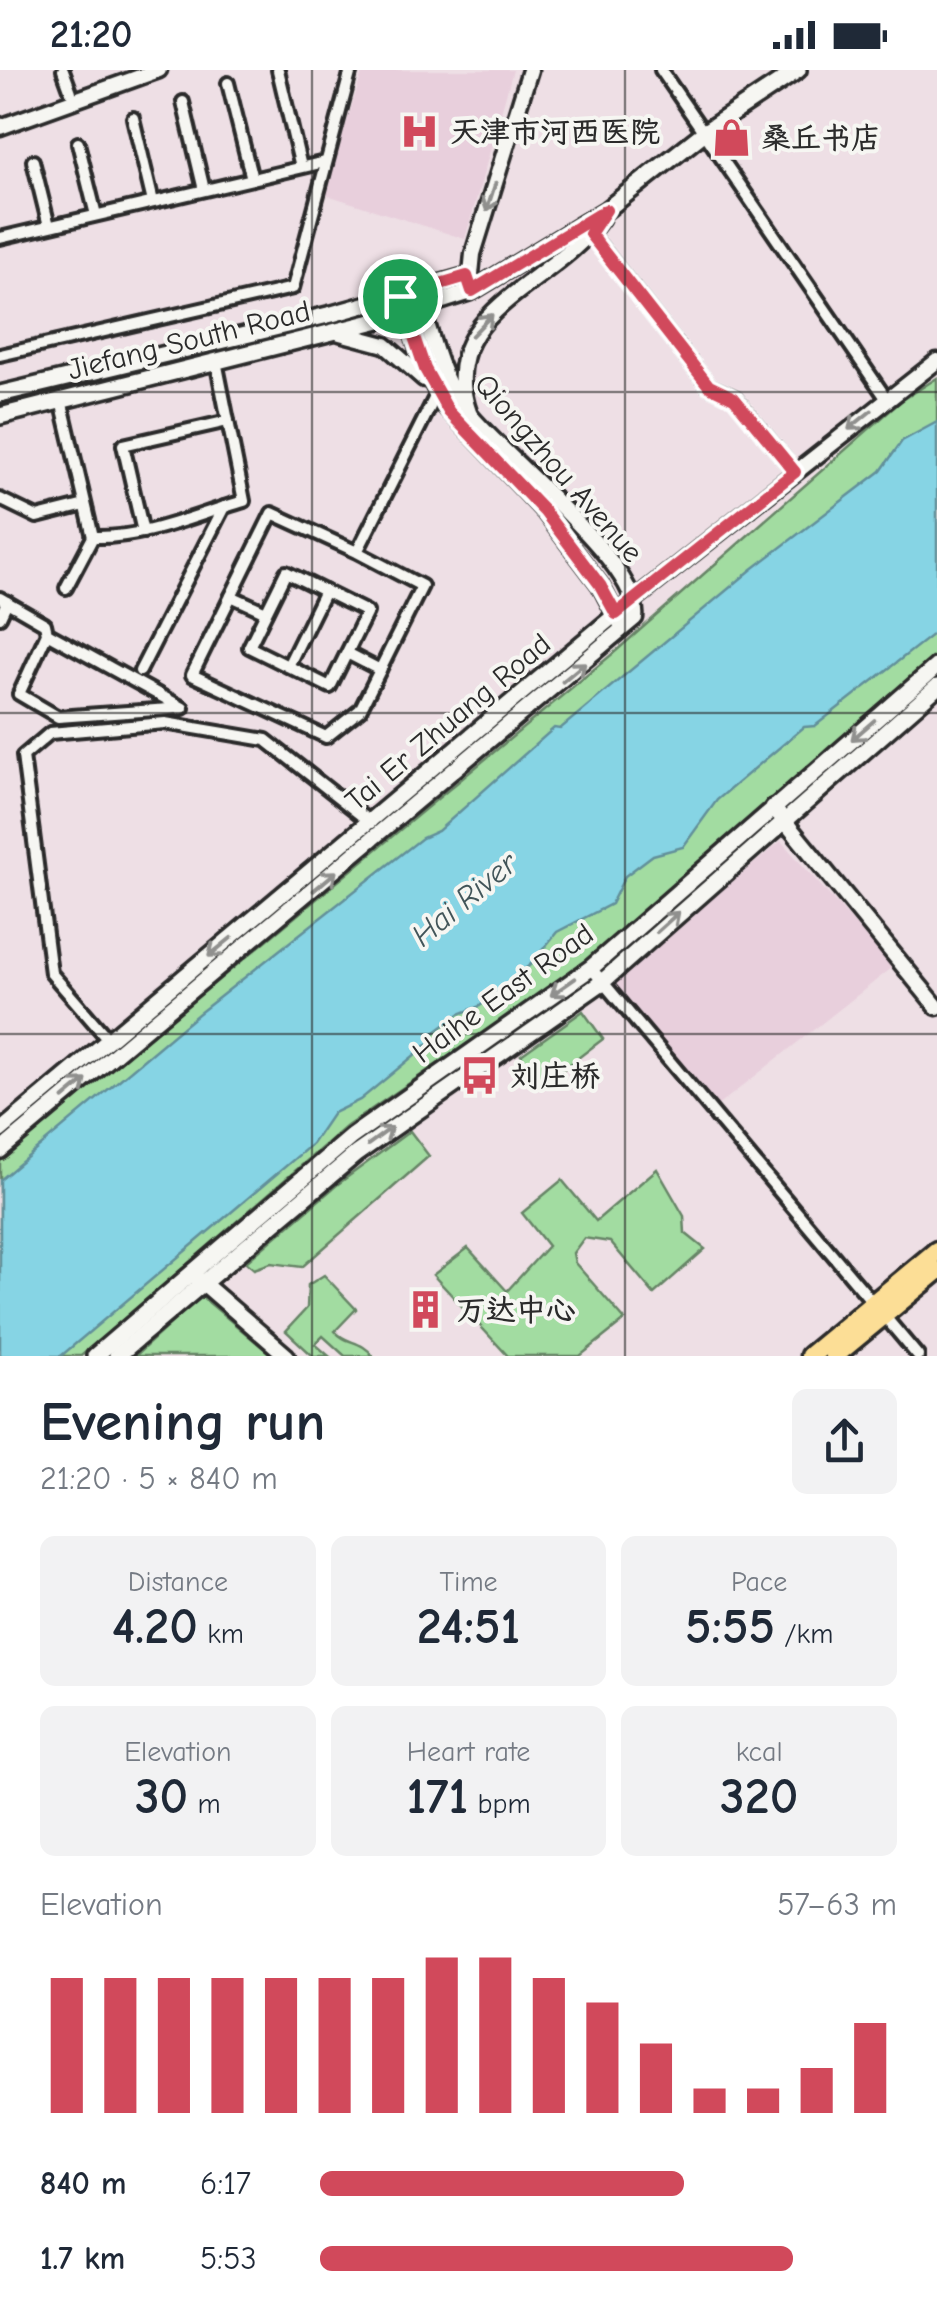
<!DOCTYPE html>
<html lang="en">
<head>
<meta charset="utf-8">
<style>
	:root { --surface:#fff; --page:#f2f2f3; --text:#1f2937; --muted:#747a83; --accent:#d1495b }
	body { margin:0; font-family:"Comic Neue","LXGW WenKai TC",sans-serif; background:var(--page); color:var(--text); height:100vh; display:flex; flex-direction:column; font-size:38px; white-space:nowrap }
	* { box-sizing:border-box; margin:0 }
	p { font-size:32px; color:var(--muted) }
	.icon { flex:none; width:55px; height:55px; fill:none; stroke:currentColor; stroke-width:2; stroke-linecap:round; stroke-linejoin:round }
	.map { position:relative; height:1286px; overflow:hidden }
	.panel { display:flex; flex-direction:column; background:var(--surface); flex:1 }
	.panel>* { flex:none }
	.pin { position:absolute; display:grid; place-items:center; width:85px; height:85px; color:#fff; margin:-42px; border:5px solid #fff; border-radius:50%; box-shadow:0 2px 10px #0007 }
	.round { display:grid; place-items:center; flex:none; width:105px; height:105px; border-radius:15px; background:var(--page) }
	.overview { display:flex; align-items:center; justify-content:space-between; height:170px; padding:0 40px }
	h1 { font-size:55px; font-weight:600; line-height:75px }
	.figures { display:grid; grid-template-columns:repeat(3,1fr); gap:15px; height:170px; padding:10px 40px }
	.figures div { display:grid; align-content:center; border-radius:15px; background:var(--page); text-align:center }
	.figures b { font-size:50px; font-weight:600 }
	.figures small { font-size:28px; font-weight:400 }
	.figures p { font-size:28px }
	.chart { height:280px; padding:20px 40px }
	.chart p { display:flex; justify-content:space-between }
	.chart svg { width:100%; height:180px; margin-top:10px; stroke:var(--accent); stroke-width:6 }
	ul { padding:0 40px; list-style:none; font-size:32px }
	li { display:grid; grid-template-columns:160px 120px 1fr; align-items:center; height:75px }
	li i { height:25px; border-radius:12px; background:var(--accent) }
	.status { display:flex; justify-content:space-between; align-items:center; height:70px; padding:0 50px; background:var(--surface); direction:ltr }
	.status svg { height:28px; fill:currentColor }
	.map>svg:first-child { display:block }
	.built { fill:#e8cfdc }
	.green { fill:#a2dca1; stroke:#668466; stroke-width:2.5 }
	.water { fill:#86d4e4; stroke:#62909a; stroke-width:2.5 }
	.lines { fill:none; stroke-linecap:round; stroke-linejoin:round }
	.minor-casing { stroke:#2b2b2b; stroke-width:18 }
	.tertiary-casing { stroke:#2b2b2b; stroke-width:21 }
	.secondary-casing { stroke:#2b2b2b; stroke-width:22 }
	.primary-casing { stroke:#2b2b2b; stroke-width:25 }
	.minor { stroke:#f6f6f2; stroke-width:10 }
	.tertiary { stroke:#f6f6f2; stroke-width:14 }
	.secondary { stroke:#f6f6f2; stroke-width:15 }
	.primary { stroke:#fcde96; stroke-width:18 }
	.oneway { stroke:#90908e }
	.route-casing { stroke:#fff; stroke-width:20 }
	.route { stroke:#d1495b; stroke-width:12 }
	.grid { fill:none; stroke:#2b2b2b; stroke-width:2.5; stroke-opacity:0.55 }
	.labels { text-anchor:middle; stroke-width:8; stroke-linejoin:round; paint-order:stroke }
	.poi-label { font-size:30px; font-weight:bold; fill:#2b2b2b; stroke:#f6f6f2; text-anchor:start }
	.street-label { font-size:30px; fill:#2b2b2b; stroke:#f6f6f2 }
	.water-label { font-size:32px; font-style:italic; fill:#425559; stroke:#f6f6f2 }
</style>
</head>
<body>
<div class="status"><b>21:20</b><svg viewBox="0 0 49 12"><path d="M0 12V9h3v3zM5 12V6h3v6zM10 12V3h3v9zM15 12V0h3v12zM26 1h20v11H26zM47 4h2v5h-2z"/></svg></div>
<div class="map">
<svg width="937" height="1286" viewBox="0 0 937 1286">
	<rect width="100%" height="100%" fill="#eedfe5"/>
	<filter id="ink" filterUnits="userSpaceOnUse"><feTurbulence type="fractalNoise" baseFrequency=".01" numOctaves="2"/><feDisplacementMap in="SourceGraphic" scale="20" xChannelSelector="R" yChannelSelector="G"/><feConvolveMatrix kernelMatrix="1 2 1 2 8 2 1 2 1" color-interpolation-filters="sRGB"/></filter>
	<g filter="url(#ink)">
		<!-- built -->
		<g class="built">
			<polygon points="363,0 513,0 465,169 324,124"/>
			<polygon points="781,771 893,897 716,1037 609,914"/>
		</g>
		<!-- green -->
		<g class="green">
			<polygon points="937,308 937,584 580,896 347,1056 81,1286 0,1286 0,1091 616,581 901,331"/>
			<polygon points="583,941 603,969 540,1017 521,985"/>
			<polygon points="410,1061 429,1086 302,1197 271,1193 254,1199 246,1192 338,1114"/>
			<polygon points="657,1099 684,1146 685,1163 705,1179 654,1224 610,1172 584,1168 573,1183 575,1193 625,1250 580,1286 508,1286 433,1205 468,1178 507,1221 548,1176 522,1143 562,1110 596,1151"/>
			<path d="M324,1205L356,1239L335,1261C345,1274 362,1270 373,1286H345L323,1266L315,1274L329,1286H313L286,1261L307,1238L308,1215Z"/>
			<polygon points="201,1226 273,1286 135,1286"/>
		</g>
		<!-- water -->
		<polygon class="water" points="937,352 937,561 815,656 804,657 717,730 683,777 653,785 625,806 611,834 557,862 531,894 480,936 459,944 431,965 434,969 360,1030 333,1043 312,1074 61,1286 0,1286 0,1110 198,944 422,768 438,761 554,658 560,659 751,500 881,401 902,371"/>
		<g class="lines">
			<defs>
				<g id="minor">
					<polyline points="63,0 71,22"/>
					<polyline points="278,0 301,97"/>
					<polyline points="661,0 886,328"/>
					<polyline points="228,13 252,109"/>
					<polyline points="183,32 204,120"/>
					<polyline points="133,48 153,132"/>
					<polyline points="78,73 96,145"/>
					<polyline points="33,91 49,156"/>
					<polyline points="590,163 709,316 734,327 795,402"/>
					<polyline points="0,168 325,92"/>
					<polyline points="0,285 293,218 351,0"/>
					<path d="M61,330L93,467C144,469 195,445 244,431L216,291"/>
					<polyline points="0,429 37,447 85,435"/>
					<polyline points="143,462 123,375 228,351"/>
					<polyline points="357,482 422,516 360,640 326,667 192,605 272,443 357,482 437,323"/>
					<polygon points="286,502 367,542 330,617 249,577"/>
					<polyline points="66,518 93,467"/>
					<polyline points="231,526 266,542"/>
					<polyline points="0,528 45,554 47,563 183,638 58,647 19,624 47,563"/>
					<polyline points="0,547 7,532"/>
					<polyline points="347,583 380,600"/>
					<polyline points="288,596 325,521"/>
					<polyline points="140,601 224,437"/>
					<polyline points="591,898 918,1286"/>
					<polyline points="108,969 51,903 23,686 50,663 165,653 266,670 371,753"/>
				</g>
				<g id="tertiary">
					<polyline points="0,57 159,0"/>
					<polyline points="470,214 473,184 530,0"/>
					<polyline points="402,232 425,299 444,335 544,441 600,515 620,553"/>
					<polyline points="340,263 385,275 424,309"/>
					<polyline points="773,737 937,937"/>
					<polyline points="0,1061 616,544 937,291"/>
					<path d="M0,1081L635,548C643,493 490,378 458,330C437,299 429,256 417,221"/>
					<polyline points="196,1207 287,1286"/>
				</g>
				<g id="secondary">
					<polyline points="0,324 332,244 467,206"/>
					<path d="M469,344C432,241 553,217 601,148"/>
					<polyline points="0,346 388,248 472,221 606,140 706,61 798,0"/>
					<polyline points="95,1286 351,1067 591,898 937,596"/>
					<polyline points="117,1286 356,1084 601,913 937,617"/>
				</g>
				<g id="primary">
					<polyline points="810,1286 937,1181"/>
					<polyline points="834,1286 937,1201"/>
				</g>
			</defs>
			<!-- minor casing -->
			<use href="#minor" class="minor-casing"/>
			<!-- tertiary casing -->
			<use href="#tertiary" class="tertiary-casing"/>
			<!-- secondary casing -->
			<use href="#secondary" class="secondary-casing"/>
			<!-- primary casing -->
			<use href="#primary" class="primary-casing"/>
			<!-- minor -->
			<use href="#minor" class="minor"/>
			<!-- tertiary -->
			<use href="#tertiary" class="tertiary"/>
			<!-- secondary -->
			<use href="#secondary" class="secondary"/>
			<!-- primary -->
			<use href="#primary" class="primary"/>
		</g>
		<!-- one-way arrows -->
		<defs><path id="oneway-shaft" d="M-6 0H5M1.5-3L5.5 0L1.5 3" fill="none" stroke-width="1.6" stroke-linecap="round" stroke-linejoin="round" transform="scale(2.5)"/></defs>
		<g class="oneway">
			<use href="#oneway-shaft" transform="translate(491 127) rotate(108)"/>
			<use href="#oneway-shaft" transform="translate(482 255) rotate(-46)"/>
			<use href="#oneway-shaft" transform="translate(860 350) rotate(141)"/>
			<use href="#oneway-shaft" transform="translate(574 602) rotate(-40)"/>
			<use href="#oneway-shaft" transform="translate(863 660) rotate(139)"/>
			<use href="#oneway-shaft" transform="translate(325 811) rotate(-40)"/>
			<use href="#oneway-shaft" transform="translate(668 852) rotate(-42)"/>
			<use href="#oneway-shaft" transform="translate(220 877) rotate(141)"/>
			<use href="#oneway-shaft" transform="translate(563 917) rotate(145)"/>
			<use href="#oneway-shaft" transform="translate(75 1019) rotate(-40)"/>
			<use href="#oneway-shaft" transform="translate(380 1066) rotate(-36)"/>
		</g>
	</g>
	<g class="lines" filter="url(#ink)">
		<defs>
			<polygon id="route" points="606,140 590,164 709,316 734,328 795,402 616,544 600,515 544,441 449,342 425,299 400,226 467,206 472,221"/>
		</defs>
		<!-- route casing -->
		<use href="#route" class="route-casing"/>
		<!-- route -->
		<use href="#route" class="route"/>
	</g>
	<!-- grid -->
	<path class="grid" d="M312,0V1286M625,0V1286M0,322H937M0,643H937M0,964H937"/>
	<!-- icons -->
	<defs>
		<symbol id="hospital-bare" viewBox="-9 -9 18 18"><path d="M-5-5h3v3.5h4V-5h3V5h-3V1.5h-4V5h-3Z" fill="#d1495b" stroke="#f6f6f2" stroke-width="2.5" paint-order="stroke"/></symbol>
		<symbol id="shop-bare" viewBox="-9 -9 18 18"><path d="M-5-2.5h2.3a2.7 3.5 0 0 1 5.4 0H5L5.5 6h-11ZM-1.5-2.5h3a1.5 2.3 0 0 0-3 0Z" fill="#d1495b" stroke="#f6f6f2" stroke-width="2.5" paint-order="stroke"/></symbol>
		<symbol id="bus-bare" viewBox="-9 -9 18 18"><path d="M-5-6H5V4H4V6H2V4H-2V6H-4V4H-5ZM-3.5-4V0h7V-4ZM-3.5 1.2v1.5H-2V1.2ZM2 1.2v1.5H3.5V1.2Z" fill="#d1495b" stroke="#f6f6f2" stroke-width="2.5" paint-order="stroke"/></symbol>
		<symbol id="building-bare" viewBox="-9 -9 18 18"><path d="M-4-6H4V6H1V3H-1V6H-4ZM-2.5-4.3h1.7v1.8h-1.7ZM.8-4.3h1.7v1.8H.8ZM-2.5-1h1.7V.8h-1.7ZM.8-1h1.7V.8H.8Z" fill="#d1495b" stroke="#f6f6f2" stroke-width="2.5" paint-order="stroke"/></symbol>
	</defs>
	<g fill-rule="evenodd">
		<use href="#hospital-bare" x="392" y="34" width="55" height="55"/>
		<use href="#shop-bare" x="704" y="40" width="55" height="55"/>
		<use href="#bus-bare" x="452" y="978" width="55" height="55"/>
		<use href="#building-bare" x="398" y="1212" width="55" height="55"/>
	</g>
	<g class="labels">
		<!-- poi labels -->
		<g class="poi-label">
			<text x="450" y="72">天津市河西医院</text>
			<text x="761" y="78">桑丘书店</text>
			<text x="510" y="1016">刘庄桥</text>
			<text x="456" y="1250">万达中心</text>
		</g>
		<!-- street labels -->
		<g class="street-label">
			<text transform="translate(189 270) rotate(-14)" y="10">Jiefang South Road</text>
			<text transform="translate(559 398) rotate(49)" y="10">Qiongzhou Avenue</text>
			<text transform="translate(448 652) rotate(-40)" y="10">Tai Er Zhuang Road</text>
			<text transform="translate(503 923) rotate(-36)" y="10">Haihe East Road</text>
		</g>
		<!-- water labels -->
		<g class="water-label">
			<text transform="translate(464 829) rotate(-40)" y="11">Hai River</text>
		</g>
	</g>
</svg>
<div class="pin" style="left:400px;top:226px;background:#1e9e55"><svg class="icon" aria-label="arrive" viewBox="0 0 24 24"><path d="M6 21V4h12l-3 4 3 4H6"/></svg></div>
</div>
<section class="panel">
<div class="overview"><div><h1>Evening run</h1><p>21:20 · 5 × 840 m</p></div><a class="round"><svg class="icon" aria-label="share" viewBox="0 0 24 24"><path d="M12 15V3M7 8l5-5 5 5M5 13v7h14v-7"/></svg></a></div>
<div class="figures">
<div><p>Distance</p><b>4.20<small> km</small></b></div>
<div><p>Time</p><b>24:51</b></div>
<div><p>Pace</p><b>5:55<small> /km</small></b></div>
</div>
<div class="figures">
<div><p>Elevation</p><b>30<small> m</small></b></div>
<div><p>Heart rate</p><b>171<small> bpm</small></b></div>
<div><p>kcal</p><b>320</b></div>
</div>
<div class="chart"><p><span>Elevation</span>57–63 m</p>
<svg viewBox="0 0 160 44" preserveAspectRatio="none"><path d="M5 44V11M15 44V11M25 44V11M35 44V11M45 44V11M55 44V11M65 44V11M75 44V6M85 44V6M95 44V11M105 44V17M115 44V27M125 44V38M135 44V38M145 44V33M155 44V22"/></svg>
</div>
<ul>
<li><b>840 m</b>6:17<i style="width:63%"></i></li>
<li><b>1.7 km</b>5:53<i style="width:82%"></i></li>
</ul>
</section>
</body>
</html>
